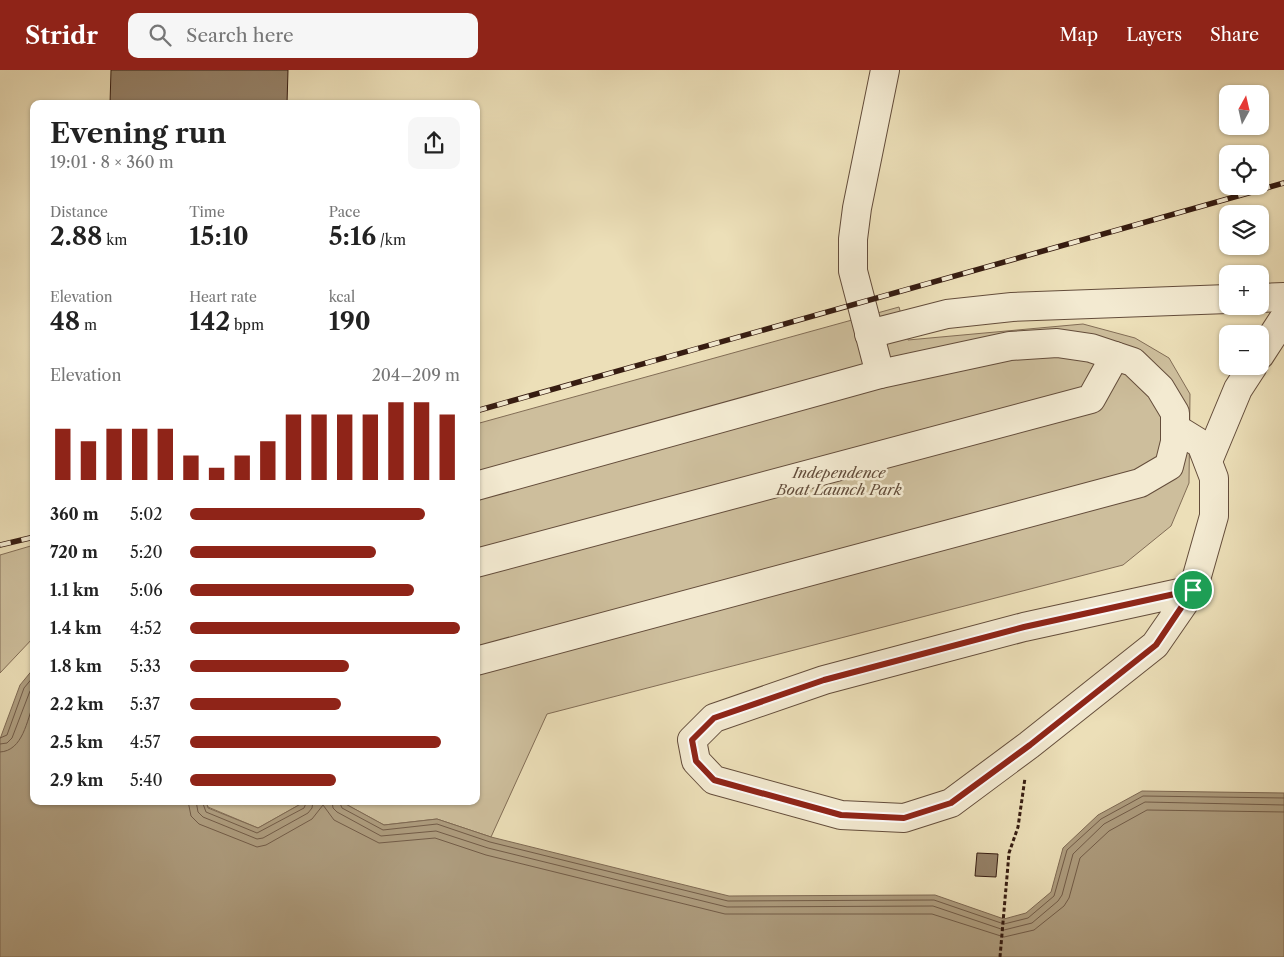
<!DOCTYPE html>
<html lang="en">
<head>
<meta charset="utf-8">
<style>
	:root { --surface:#fff; --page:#f6f6f6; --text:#222; --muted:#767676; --accent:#8f2418 }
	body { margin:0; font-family:"Libre Caslon Text",serif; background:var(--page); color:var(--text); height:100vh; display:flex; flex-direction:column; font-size:19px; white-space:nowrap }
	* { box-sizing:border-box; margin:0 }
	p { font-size:16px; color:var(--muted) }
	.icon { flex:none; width:28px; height:28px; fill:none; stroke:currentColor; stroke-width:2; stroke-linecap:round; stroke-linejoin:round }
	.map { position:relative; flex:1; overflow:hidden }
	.sheet { position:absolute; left:30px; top:30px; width:450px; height:705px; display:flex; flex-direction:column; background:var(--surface); border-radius:10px; box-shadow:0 1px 4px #0004 }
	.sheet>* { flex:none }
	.needle { width:32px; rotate:8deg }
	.fabs { position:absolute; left:1219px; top:15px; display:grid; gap:10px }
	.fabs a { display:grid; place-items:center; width:50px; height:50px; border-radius:10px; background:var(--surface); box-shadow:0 1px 4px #0004; font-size:25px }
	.pin { position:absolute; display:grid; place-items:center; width:42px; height:42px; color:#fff; margin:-21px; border:2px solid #fff; border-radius:50%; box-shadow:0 1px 5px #0007 }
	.round { display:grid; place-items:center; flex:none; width:52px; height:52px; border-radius:10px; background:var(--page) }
	.headline { display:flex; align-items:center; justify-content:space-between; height:85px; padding:0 20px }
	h1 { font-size:28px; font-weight:700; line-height:38px }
	.metrics { display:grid; grid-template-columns:repeat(3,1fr); gap:8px; height:85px; padding:5px 20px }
	.metrics div { display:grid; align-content:center }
	.metrics b { font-size:25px; font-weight:700 }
	.metrics small { font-size:14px; font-weight:400 }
	.metrics p { font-size:14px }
	.chart { height:140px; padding:10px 20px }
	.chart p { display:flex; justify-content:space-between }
	.chart svg { width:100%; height:90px; margin-top:5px; stroke:var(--accent); stroke-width:6 }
	ul { padding:0 20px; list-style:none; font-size:16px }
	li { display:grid; grid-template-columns:80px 60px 1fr; align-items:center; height:38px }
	li i { height:12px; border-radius:6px; background:var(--accent) }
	header { display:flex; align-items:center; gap:30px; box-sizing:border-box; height:70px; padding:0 25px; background:var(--accent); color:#fff }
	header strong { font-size:24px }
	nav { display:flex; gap:28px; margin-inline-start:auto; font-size:18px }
	.search { width:350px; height:45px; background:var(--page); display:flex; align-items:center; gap:12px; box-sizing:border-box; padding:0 18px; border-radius:10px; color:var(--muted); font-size:19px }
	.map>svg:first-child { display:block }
	.green { fill:#cdbe9c; stroke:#826d56 }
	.water { fill:#ae9d7f; stroke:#7e6953 }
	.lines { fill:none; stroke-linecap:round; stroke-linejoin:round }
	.shore { stroke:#725c48; stroke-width:1 }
	.building { fill:#958168; stroke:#361c11 }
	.minor-casing { stroke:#644d3b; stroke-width:30 }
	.path { stroke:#361c11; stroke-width:3; stroke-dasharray:4 2.5; stroke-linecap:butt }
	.minor { stroke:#f3ead1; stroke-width:28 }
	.rail-casing { stroke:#361c11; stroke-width:5.5 }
	.rail { stroke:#f3ead1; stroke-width:4; stroke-dasharray:11; stroke-linecap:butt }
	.route-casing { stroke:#fff; stroke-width:10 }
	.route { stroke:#8f2418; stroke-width:6 }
	.labels { text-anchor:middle; stroke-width:5; stroke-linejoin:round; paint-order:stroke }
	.park-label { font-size:15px; font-style:italic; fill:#634d3b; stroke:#f3ead1 }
</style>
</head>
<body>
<header>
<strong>Stridr</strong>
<div class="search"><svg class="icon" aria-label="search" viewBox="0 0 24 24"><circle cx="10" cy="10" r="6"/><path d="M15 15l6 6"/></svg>Search here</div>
<nav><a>Map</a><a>Layers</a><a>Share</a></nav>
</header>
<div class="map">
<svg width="1284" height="887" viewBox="0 0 1284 887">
	<rect width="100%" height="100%" fill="#ecdfb8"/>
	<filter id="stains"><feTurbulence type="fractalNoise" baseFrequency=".004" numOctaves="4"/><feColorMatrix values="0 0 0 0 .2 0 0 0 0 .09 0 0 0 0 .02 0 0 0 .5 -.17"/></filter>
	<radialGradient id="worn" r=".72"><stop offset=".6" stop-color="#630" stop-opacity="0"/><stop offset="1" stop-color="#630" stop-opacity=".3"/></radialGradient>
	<!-- green -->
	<g class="green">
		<polygon points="899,237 908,270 1083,254 1135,268 1169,288 1190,324 1189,413 1171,456 1123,495 547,644 491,767 437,749 384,755 340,731 476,731 476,354"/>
		<polygon points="34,475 34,567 0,603 0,485"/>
		<polygon points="206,731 306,731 258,758 208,737"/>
	</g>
	<!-- water -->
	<polygon class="water" points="34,598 34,731 206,731 208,738 258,758 306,731 340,731 384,755 437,749 491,767 729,826 935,825 1004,849 1026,843 1051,822 1063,778 1098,745 1142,721 1284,723 1284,887 0,887 0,669 20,615"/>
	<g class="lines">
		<!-- shore -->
		<g class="shore">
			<polyline points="0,668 7,665 24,618 34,606"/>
			<polyline points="0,674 7,673 12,668 30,621 34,616"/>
			<path d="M0,682C23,681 27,650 34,632"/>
			<polyline points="188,731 191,746 199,754 257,777 266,775 312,749 323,735 334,750 379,773 435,768 486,785 725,844 932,844 1004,867 1034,860 1064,836 1069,828 1080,788 1109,761 1147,740 1284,742"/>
			<polyline points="196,731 198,742 203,747 257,769 263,768 308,743 312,738 313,731"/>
			<polyline points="202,731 206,742 257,763 304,738 307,731"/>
			<polyline points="332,731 333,738 337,742 381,766 436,761 488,778 727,837 933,836 1004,860 1032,853 1058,831 1062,825 1073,784 1104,754 1145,732 1284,735"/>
			<polyline points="339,731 342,738 383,760 437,754 490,772 728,831 934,830 1004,854 1028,848 1054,826 1067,780 1101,749 1143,726 1284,728"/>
		</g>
	</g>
	<!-- building -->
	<g class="building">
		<polygon points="111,0 288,0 287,34 110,34"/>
		<polygon points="977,783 998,784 996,807 975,806"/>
	</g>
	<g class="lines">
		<defs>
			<g id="minor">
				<polyline points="1260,228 1284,227"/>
				<polyline points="869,264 947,244 1012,237 1228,229"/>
				<polyline points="1260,285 1284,248"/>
				<polyline points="880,304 853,201 853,169 857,138 885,0"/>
				<polyline points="1175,358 1201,374 1214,408 1214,446 1193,520 1155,575 1029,675 951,733 904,748 841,745 714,710 696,691 692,670 714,648 824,610 1024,557 1193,520"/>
				<polyline points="1208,391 1238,319 1253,296"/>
				<polyline points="476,416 880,304 1010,276 1057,273 1091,278 1133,292 1160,318 1175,343 1175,372 1169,396 1140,413 476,591"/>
				<polyline points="476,493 1091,329 1115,286"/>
			</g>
		</defs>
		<!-- minor casing -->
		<use href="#minor" class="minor-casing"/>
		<!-- path -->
		<polyline class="path" points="1000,887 1009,783 1018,757 1025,708"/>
		<!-- minor -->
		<use href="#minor" class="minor"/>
		<defs>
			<g id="rail">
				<polyline points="476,341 1284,113"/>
				<polyline points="0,475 34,467"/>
			</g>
		</defs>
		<!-- rail casing -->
		<use href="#rail" class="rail-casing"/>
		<!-- rail -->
		<use href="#rail" class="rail"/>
	</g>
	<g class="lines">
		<defs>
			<polygon id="route" points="1193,520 1156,575 1030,675 951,733 904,748 841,745 714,710 696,691 692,670 714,648 824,610 1024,557"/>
		</defs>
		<!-- route casing -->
		<use href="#route" class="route-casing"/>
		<!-- route -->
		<use href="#route" class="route"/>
	</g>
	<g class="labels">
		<!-- park labels -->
		<g class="park-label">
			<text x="839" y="408">Independence<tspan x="839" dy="17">Boat Launch Park</tspan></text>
		</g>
	</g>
	<rect width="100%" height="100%" filter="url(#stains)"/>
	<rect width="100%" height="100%" fill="url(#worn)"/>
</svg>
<div class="fabs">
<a><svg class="needle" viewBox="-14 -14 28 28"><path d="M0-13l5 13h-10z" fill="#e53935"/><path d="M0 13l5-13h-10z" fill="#767676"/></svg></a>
<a><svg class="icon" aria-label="locate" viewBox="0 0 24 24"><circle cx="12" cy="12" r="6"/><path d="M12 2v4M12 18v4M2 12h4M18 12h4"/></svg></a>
<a><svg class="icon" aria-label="layers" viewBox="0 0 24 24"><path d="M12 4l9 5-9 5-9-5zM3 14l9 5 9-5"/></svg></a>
<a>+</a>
<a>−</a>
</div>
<div class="pin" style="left:1193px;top:520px;background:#1e9e55"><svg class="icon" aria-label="arrive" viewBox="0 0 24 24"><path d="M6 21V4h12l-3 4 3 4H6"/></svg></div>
<section class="sheet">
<div class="headline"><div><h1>Evening run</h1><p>19:01 · 8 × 360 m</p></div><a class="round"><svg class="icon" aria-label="share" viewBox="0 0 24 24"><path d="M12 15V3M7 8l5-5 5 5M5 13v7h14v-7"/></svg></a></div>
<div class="metrics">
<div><p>Distance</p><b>2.88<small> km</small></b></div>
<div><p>Time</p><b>15:10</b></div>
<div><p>Pace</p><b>5:16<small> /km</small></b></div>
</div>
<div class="metrics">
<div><p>Elevation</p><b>48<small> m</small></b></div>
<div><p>Heart rate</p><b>142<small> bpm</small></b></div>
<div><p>kcal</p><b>190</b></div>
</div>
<div class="chart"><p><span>Elevation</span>204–209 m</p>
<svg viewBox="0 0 160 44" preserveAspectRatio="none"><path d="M5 44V19M15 44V25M25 44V19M35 44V19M45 44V19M55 44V32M65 44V38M75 44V32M85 44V25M95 44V12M105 44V12M115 44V12M125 44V12M135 44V6M145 44V6M155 44V12"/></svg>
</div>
<ul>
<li><b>360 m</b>5:02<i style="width:87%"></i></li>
<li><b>720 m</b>5:20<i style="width:69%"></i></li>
<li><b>1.1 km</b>5:06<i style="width:83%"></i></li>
<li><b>1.4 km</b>4:52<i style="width:100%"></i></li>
<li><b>1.8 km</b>5:33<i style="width:59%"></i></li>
<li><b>2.2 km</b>5:37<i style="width:56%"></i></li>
<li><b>2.5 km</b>4:57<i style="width:93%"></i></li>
<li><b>2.9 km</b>5:40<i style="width:54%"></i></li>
</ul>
</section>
</div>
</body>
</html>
